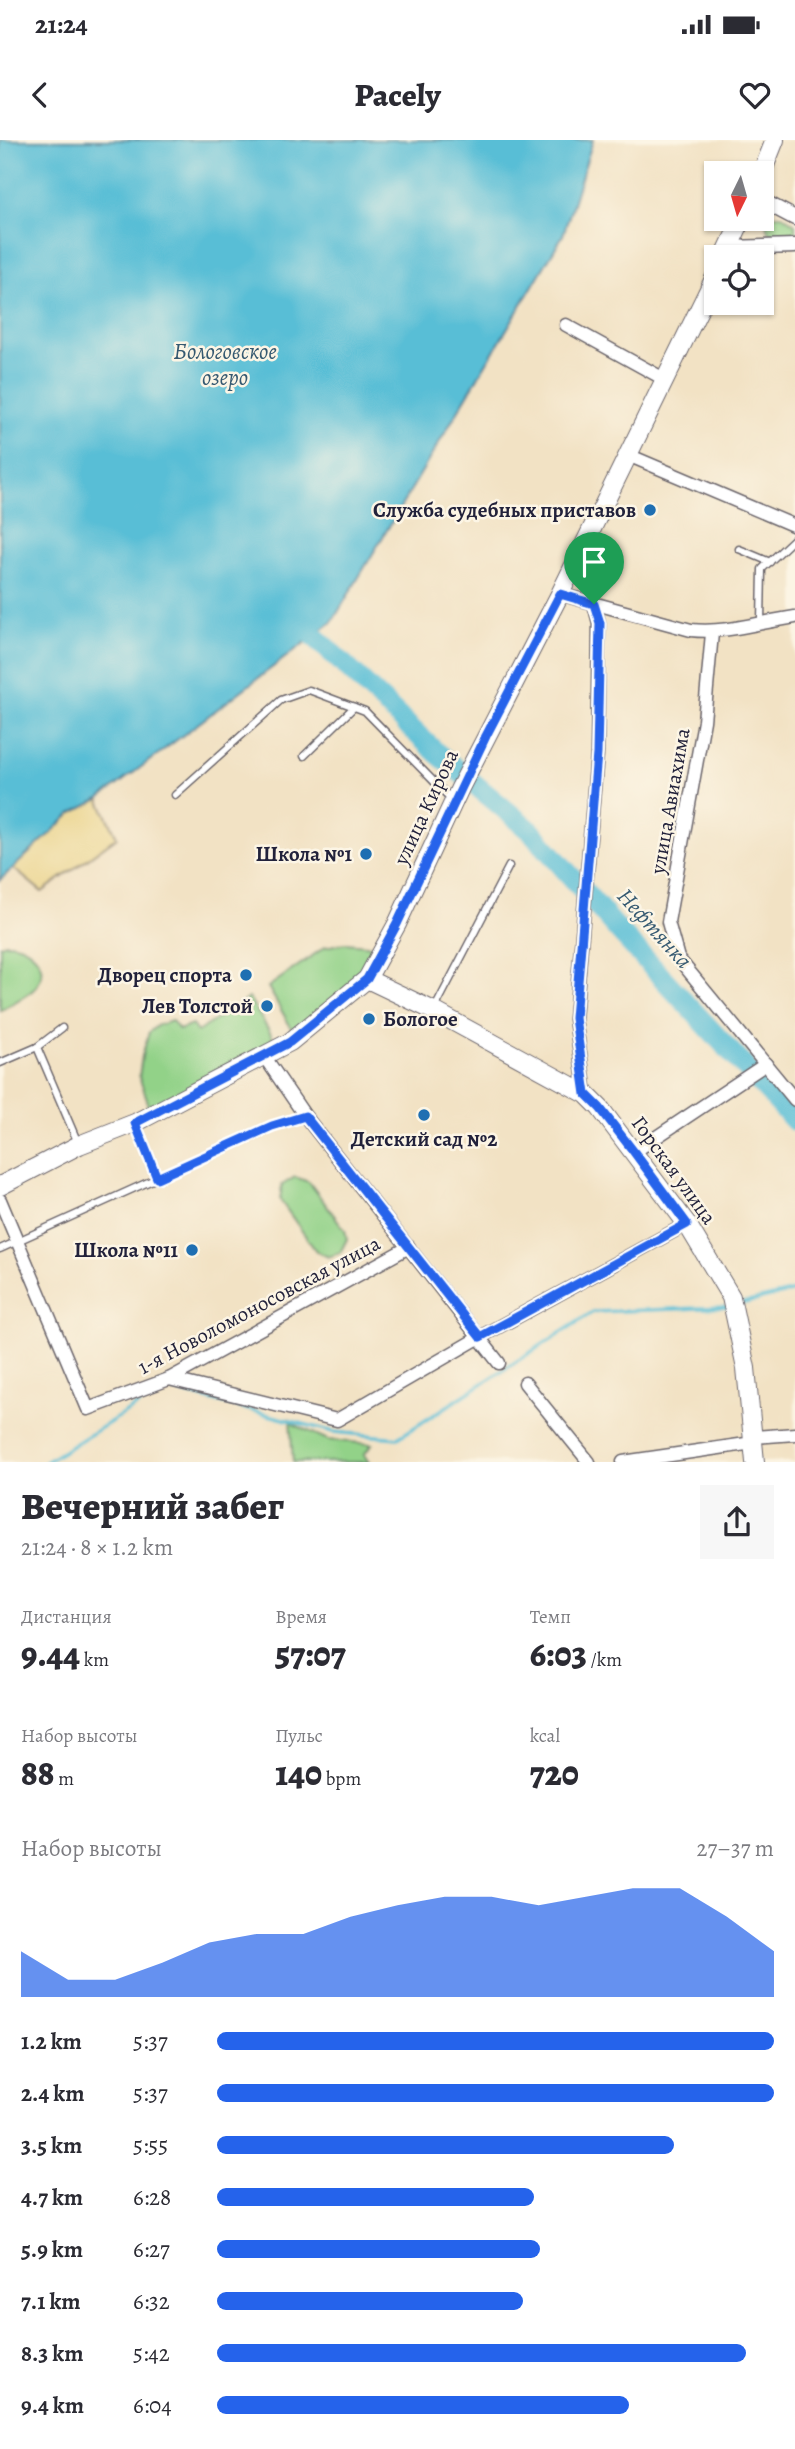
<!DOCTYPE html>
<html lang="ru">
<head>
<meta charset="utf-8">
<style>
	:root { --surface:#fff; --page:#f7f7f7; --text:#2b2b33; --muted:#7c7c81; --accent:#2563eb }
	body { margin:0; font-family:Alegreya,serif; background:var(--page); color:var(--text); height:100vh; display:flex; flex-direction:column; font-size:26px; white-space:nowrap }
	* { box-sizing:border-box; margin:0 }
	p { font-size:23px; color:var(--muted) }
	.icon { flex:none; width:38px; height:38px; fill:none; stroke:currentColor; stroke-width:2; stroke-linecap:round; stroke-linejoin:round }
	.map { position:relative; height:1322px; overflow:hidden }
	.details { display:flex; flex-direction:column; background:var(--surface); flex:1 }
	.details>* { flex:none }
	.needle { width:46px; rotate:185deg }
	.buttons { position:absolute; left:704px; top:21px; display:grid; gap:14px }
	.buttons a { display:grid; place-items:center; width:70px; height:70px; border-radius:0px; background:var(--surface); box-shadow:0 2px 5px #0004; font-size:35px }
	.pin { position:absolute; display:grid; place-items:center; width:60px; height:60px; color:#fff; margin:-72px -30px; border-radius:50% 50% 50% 0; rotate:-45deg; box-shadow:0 0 7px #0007 }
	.pin .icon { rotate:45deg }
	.round { display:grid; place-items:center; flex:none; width:74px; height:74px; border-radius:0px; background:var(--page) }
	.head { display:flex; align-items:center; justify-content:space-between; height:119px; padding:0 21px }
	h1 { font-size:38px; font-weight:800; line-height:52px }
	.figures { display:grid; grid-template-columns:repeat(3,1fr); gap:10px; height:119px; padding:7px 21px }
	.figures div { display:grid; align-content:center }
	.figures b { font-size:35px; font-weight:800 }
	.figures small { font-size:19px; font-weight:400 }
	.figures p { font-size:19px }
	.chart { height:196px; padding:14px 21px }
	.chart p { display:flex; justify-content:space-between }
	.chart svg { width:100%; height:126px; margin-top:7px; fill:var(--accent); opacity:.7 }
	ul { padding:0 21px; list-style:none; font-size:23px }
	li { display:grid; grid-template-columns:112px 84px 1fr; align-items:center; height:52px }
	li i { height:18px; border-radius:9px; background:var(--accent) }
	.status { display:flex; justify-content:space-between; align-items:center; height:49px; padding:0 35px; background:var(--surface); direction:ltr }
	.status svg { height:19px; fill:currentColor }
	header { display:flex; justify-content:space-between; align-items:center; height:91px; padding:0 21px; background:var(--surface); font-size:32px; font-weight:800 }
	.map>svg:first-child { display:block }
	.green { fill:#92d288; stroke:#5a7a62; stroke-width:2 }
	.sand { fill:#eeda9e; stroke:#887e6c; stroke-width:2 }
	.water { fill:#58bed6; stroke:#3d7088; stroke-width:2 }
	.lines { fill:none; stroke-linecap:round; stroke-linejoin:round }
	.stream { stroke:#58bed6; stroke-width:3.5 }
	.river { stroke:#58bed6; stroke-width:21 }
	.service-casing { stroke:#6b656b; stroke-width:9 }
	.minor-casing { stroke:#6b656b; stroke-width:15 }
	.tertiary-casing { stroke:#6b656b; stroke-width:17 }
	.secondary-casing { stroke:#6b656b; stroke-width:20 }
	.service { stroke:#fff; stroke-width:6 }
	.minor { stroke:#fff; stroke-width:12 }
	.tertiary { stroke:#fff; stroke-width:14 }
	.secondary { stroke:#fff; stroke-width:18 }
	.route-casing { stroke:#fff; stroke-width:14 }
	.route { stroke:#2563eb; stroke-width:9 }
	.poi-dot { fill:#1f6fb2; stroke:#fcf5e5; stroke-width:2.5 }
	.labels { text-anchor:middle; stroke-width:5; stroke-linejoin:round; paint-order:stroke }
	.poi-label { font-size:21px; font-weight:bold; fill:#22223b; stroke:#fcf5e5; text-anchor:end }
	.street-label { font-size:21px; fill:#22223b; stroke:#fcf5e5 }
	.water-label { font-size:23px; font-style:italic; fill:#355971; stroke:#fcf5e5 }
</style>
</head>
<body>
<div class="status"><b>21:24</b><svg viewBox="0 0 49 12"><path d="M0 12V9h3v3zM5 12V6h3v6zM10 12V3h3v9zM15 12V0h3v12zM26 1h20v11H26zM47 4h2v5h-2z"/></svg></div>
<header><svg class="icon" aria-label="back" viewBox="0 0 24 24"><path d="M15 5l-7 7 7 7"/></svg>Pacely<svg class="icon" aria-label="heart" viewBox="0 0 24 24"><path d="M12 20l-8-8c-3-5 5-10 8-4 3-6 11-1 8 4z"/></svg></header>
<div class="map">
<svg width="795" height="1322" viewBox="0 0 795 1322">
	<rect width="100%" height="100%" fill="#fcf5e5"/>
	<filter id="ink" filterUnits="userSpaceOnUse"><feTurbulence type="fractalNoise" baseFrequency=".0143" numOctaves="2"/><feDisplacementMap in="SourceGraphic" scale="14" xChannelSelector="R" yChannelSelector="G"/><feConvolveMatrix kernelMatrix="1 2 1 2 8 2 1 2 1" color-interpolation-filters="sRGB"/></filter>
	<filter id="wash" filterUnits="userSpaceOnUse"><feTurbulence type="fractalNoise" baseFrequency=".00686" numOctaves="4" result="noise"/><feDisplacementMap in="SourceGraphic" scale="28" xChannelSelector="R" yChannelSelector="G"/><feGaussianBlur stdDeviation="1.57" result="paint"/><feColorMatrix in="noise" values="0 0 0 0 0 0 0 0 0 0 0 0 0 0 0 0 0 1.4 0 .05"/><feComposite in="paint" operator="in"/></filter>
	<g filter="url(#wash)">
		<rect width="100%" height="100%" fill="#f2e2c4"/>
		<!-- green -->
		<g class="green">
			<polygon points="773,75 782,75 795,84 795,100 769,93 766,85"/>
			<path d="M6,803C33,803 54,830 33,850C24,858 10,864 0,871V805Z"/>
			<polygon points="346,803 367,805 377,809 365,829 297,898 268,847 325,807"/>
			<polygon points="249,858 280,909 148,973 147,959 139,937 142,916 149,892 158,885 172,881 179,890 192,885 197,892"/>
			<polygon points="295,1037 309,1042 345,1090 347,1099 340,1113 328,1117 316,1111 280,1060 282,1045"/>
			<polygon points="290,1280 293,1284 328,1300 372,1304 364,1315 369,1322 293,1322"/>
		</g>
		<!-- sand -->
		<polygon class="sand" points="99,659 117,697 42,752 13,728 71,674"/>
		<!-- water -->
		<polygon class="water" points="0,0 593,0 563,95 332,482 99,659 71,674 0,740"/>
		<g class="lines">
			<!-- stream -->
			<g class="stream">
				<polyline points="740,1164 795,1151"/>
				<polyline points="46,1322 165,1248 334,1292 398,1298 593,1172 729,1167"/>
			</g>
			<!-- river -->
			<polyline class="river" points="314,496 437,613 531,691 619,791 795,981"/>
		</g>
	</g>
	<g filter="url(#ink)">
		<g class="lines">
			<defs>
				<g id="service">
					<polyline points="739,409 770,422"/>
					<polyline points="761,482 762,429 795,398"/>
					<polyline points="304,616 354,567"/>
					<polyline points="175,655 281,560 309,550 365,571 452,660"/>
					<polyline points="434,870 509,726"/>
					<polyline points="62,888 37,907 78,1003"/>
					<polyline points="0,923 37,907"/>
					<polyline points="136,984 157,1038"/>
					<polyline points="0,1109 272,986 305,976"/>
				</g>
				<g id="minor">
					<polyline points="566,185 664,239"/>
					<polyline points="628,315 795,386"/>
					<path d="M560,454L691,490C725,494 761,482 795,477"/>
					<polyline points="712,493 704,581 668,782 678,818 795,960"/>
					<polyline points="264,916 305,976 499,1223"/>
					<polyline points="586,954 575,879 597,614 599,483 594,464"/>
					<polyline points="634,1012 766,924"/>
					<polyline points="0,1060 88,1269 169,1239 409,1107"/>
					<polyline points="169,1239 337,1280 480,1197 687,1084"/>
					<polyline points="525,1243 589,1322"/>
					<polyline points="753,1297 795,1294"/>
					<polyline points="623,1322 753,1303"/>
				</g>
				<g id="tertiary">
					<polyline points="761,60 795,78"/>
					<polyline points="729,108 795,106"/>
				</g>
				<g id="secondary">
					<polyline points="761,35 775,0"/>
					<polyline points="724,117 742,79"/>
					<polyline points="367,839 434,871 586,954 600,968 687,1084 731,1157 746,1228 755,1322"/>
					<polyline points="0,1046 79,1005 135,983 290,902 367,839 397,784 460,648 560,454 716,135"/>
				</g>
			</defs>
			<!-- service casing -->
			<use href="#service" class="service-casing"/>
			<!-- minor casing -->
			<use href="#minor" class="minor-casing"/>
			<!-- tertiary casing -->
			<use href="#tertiary" class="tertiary-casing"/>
			<!-- secondary casing -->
			<use href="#secondary" class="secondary-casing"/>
			<!-- service -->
			<use href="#service" class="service"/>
			<!-- minor -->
			<use href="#minor" class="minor"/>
			<!-- tertiary -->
			<use href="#tertiary" class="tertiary"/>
			<!-- secondary -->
			<use href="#secondary" class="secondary"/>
		</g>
	</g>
	<g class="lines" filter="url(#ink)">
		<defs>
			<polygon id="route" points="560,454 594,464 600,483 597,614 575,878 586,954 600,968 634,1012 687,1084 480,1197 305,976 272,986 157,1038 135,983 290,902 367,839 397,784 486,596"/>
		</defs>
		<!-- route casing -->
		<use href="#route" class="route-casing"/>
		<!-- route -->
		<use href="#route" class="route"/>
	</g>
	<!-- markers -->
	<g class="poi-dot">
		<circle cx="650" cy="370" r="7"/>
		<circle cx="366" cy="714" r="7"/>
		<circle cx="246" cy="835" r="7"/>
		<circle cx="267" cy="866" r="7"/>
		<circle cx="369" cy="879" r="7"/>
		<circle cx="424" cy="975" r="7"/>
		<circle cx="192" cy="1110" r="7"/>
	</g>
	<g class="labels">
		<!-- poi labels -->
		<g class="poi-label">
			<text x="636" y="377">Служба судебных приставов</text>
			<text x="352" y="721">Школа №1</text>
			<text x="232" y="842">Дворец спорта</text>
			<text x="253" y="873">Лев Толстой</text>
			<text x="383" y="886" text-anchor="start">Бологое</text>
			<text x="424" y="1006" text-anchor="middle">Детский сад №2</text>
			<text x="178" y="1117">Школа №11</text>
		</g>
		<!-- street labels -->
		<g class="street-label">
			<text transform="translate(670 661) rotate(-80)" y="7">улица Авиахима</text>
			<text transform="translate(426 667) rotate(-65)" y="7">улица Кирова</text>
			<text transform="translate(674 1030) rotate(54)" y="7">Горская улица</text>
			<text transform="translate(259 1165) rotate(-28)" y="7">1-я Новоломоносовская улица</text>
		</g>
		<!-- water labels -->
		<g class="water-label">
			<text x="225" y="219">Бологовское<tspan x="225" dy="26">озеро</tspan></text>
			<text transform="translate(655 788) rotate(48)" y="8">Нефтянка</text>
		</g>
	</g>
</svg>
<div class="buttons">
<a><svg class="needle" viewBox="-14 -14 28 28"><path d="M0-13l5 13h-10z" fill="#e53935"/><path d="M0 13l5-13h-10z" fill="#7c7c81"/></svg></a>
<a><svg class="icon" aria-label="locate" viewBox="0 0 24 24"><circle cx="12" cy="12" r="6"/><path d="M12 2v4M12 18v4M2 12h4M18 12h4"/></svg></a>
</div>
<div class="pin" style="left:594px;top:464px;background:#1e9e55"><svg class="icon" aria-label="arrive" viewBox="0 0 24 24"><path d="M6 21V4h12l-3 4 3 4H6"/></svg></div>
</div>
<section class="details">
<div class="head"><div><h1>Вечерний забег</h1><p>21:24 · 8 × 1.2 km</p></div><a class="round"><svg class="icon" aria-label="share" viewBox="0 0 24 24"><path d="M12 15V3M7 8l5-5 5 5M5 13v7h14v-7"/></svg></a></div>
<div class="figures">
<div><p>Дистанция</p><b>9.44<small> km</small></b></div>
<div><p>Время</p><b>57:07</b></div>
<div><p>Темп</p><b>6:03<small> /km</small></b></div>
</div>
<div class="figures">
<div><p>Набор высоты</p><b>88<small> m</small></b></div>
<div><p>Пульс</p><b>140<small> bpm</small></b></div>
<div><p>kcal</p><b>720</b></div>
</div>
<div class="chart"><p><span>Набор высоты</span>27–37 m</p>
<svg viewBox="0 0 160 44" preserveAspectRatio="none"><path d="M0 44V28L10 38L20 38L30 32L40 25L50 22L60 22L70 16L80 12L90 9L100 9L110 12L120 9L130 6L140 6L150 16L160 28V44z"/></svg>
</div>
<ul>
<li><b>1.2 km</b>5:37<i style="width:100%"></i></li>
<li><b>2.4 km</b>5:37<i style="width:100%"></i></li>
<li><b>3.5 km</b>5:55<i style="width:82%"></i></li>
<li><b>4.7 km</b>6:28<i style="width:57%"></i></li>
<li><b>5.9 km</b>6:27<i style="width:58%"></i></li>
<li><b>7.1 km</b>6:32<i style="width:55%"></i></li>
<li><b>8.3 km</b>5:42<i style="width:95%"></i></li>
<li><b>9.4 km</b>6:04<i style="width:74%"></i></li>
</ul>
</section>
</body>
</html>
